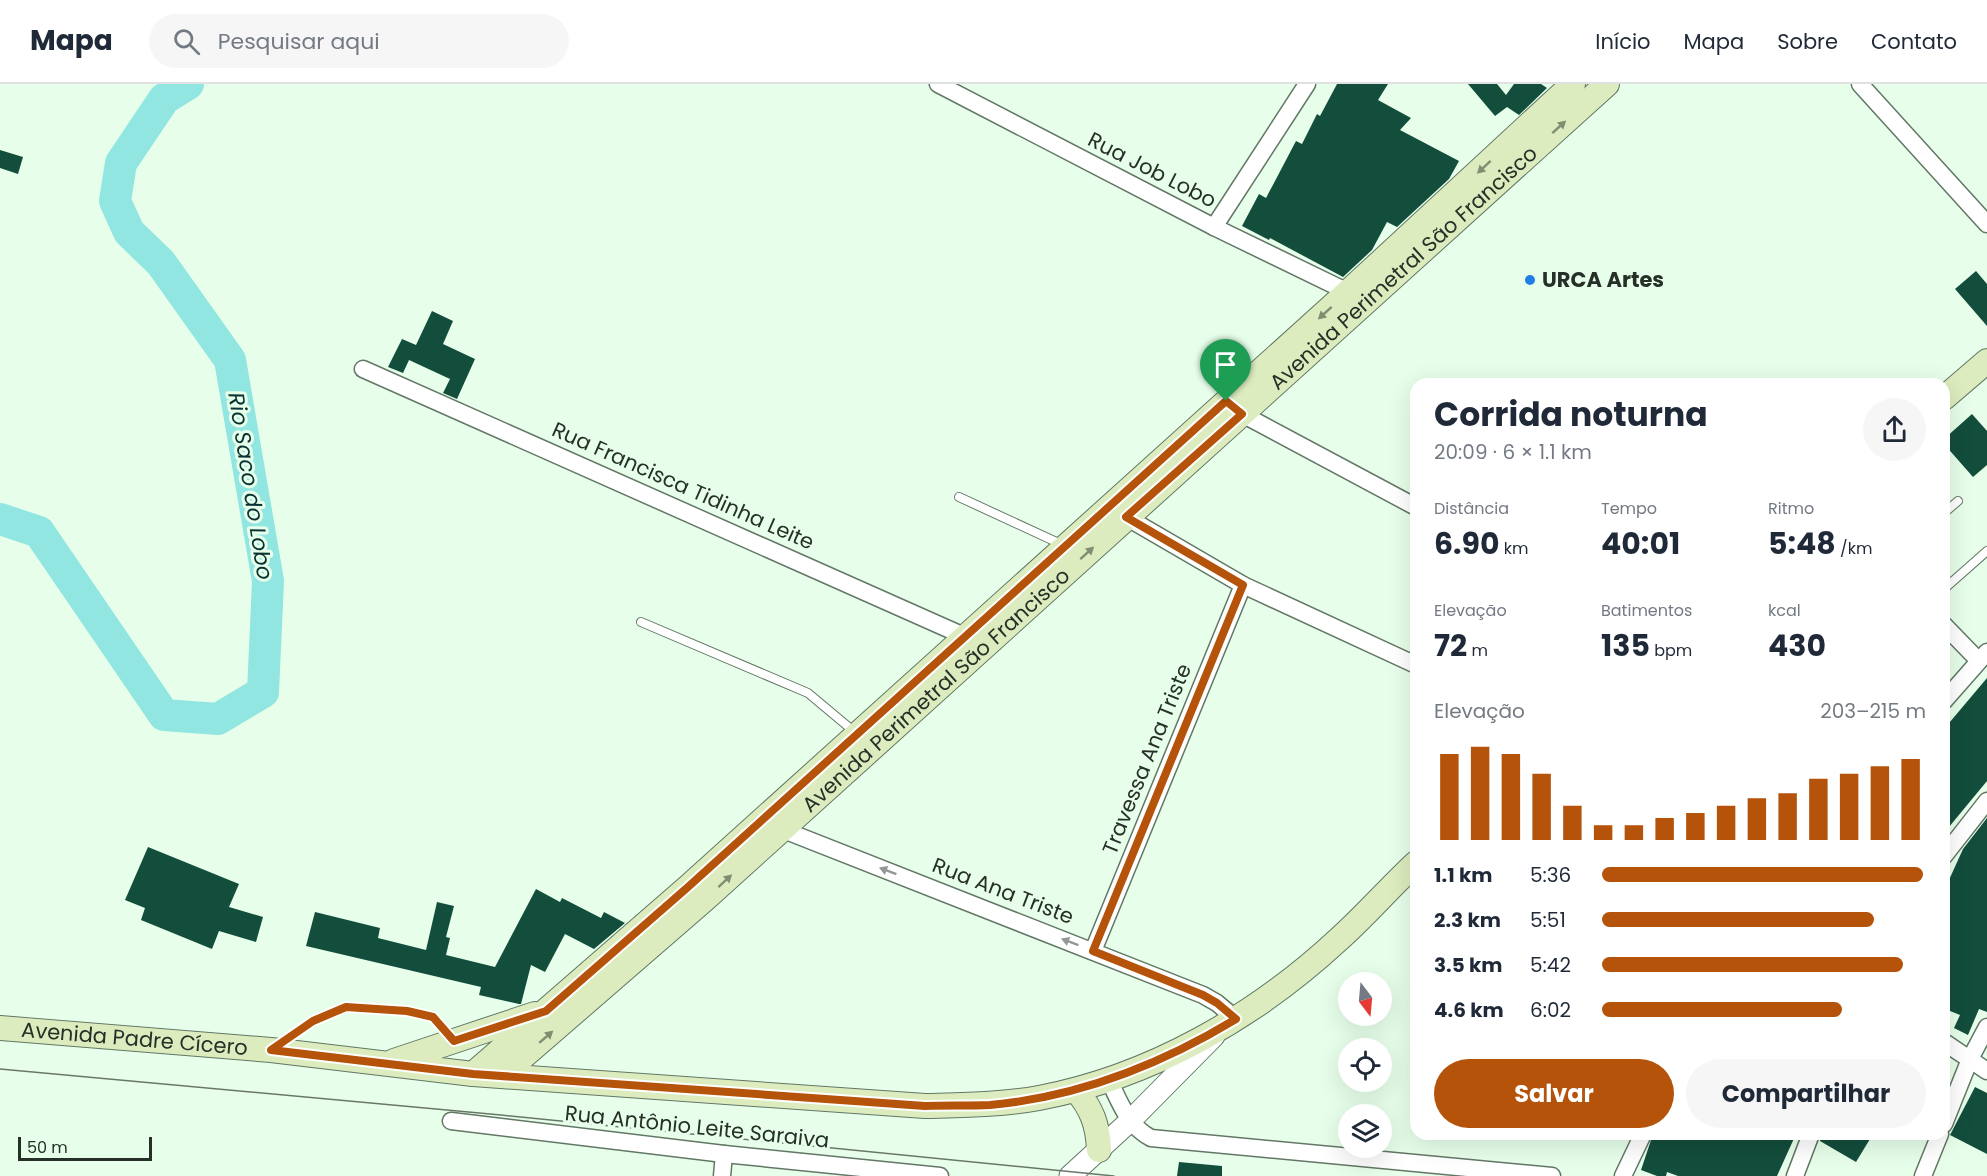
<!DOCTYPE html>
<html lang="pt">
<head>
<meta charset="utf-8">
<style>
	:root { --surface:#fff; --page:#f6f6f7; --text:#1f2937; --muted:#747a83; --line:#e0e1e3; --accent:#b45309 }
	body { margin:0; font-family:Poppins,sans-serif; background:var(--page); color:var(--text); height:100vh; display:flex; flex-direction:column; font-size:22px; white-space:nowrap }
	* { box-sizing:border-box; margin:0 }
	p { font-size:20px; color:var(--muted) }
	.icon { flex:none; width:33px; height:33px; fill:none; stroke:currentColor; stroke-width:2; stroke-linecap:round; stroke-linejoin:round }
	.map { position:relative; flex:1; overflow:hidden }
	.drawer { position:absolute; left:1410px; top:294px; width:540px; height:762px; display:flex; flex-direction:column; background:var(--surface); border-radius:18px; box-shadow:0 6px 24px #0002 }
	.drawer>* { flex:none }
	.needle { width:39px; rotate:164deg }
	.tools { position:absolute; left:1338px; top:888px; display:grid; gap:12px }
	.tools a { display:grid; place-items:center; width:54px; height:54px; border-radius:50%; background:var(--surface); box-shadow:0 6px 24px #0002; font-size:30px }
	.scale { position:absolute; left:18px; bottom:15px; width:134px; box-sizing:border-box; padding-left:6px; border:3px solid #273028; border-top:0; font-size:16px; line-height:21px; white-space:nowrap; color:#273028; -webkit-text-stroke:4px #e7ffea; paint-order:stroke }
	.pin { position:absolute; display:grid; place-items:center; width:51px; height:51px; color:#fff; margin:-62px -26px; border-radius:50% 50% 50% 0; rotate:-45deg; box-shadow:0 0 6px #0007 }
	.pin .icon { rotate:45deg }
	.round { display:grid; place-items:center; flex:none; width:63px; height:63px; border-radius:32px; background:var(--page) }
	.overview { display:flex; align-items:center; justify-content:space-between; height:102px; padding:0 24px }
	h1 { font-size:33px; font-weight:700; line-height:45px }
	.metrics { display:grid; grid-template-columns:repeat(3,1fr); gap:9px; height:102px; padding:6px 24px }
	.metrics div { display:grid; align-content:center }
	.metrics b { font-size:30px; font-weight:700 }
	.metrics small { font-size:16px; font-weight:400 }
	.metrics p { font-size:16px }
	.chart { height:168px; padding:12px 24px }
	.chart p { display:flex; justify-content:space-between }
	.chart svg { width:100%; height:108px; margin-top:6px; stroke:var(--accent); stroke-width:6 }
	.primary-button { display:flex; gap:12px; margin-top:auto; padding:12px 24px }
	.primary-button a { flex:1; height:69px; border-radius:36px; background:var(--accent); color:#fff; font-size:24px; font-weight:700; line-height:69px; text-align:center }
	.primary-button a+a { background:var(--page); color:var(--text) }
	ul { padding:0 24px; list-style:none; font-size:20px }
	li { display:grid; grid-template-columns:96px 72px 1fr; align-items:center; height:45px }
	li i { height:15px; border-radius:8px; background:var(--accent) }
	header { display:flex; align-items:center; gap:36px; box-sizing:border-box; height:84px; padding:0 30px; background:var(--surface); border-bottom:2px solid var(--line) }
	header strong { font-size:28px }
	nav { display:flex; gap:33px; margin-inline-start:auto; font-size:21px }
	.search { width:420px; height:54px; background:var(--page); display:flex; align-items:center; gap:15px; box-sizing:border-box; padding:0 21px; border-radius:33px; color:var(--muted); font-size:22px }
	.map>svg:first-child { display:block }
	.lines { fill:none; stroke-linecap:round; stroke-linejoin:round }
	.river { stroke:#92e6e1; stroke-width:32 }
	.building { fill:#134d3c }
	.service-casing { stroke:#627765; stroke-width:10 }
	.minor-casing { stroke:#627765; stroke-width:19 }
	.tertiary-casing { stroke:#627765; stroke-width:23 }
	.secondary-casing { stroke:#627765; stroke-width:26 }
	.service { stroke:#fff; stroke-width:8 }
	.minor { stroke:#fff; stroke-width:16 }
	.tertiary { stroke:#fff; stroke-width:21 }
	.secondary { stroke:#dcecbe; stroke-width:24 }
	.tram { stroke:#69776a; stroke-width:1.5 }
	.oneway { fill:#828e73 }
	.oneway2 { fill:#939894 }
	.route-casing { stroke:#fff; stroke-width:12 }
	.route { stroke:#b45309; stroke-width:8 }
	.poi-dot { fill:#207ee7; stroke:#e7ffea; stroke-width:2 }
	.labels { text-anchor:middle; stroke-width:6; stroke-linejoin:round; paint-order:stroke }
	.street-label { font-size:21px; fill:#273028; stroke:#e7ffea }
	.poi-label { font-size:21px; font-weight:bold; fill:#273028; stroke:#e7ffea; text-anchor:start }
	.water-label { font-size:22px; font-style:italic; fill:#083231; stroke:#e7ffea }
</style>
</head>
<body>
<header>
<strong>Mapa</strong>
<div class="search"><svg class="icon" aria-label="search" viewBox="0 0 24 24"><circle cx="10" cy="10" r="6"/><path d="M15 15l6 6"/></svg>Pesquisar aqui</div>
<nav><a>Início</a><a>Mapa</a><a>Sobre</a><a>Contato</a></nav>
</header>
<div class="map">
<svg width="1987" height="1092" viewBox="0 0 1987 1092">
	<rect width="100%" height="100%" fill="#e7ffea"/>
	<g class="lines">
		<!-- river -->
		<polyline class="river" points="0,435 39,448 164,631 218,635 263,608 268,497 230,276 161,179 129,148 115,117 121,79 164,15 188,0"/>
	</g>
	<!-- building -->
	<g class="building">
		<polygon points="1337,0 1388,0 1378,16 1411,34 1400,46 1459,77 1449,95 1397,143 1387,138 1372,166 1343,193 1270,154 1269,156 1242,142 1259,110 1266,114 1296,57 1302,60 1317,30 1320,32"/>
		<polygon points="1468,0 1497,0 1506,11 1514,0 1541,0 1547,4 1519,31 1507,23 1495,32"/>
		<polygon points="0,66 23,73 18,90 0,84"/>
		<polygon points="1976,187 1987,200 1987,242 1955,205"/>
		<polygon points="432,227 453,237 443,260 475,275 457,315 443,309 450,295 409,276 403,289 388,283 402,255 416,261"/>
		<polygon points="1972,330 1987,347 1987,381 1973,393 1944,360 1944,355"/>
		<polygon points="1987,594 1987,697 1944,749 1944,645"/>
		<polygon points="1987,734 1987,928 1979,925 1968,951 1954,944 1960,931 1945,925 1949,915 1944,913 1944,807 1963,765"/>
		<polygon points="148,763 239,800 229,823 263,833 256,858 219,847 212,865 141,836 145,824 125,816"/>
		<polygon points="536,805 560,818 562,814 601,834 604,828 625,839 594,865 565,850 545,888 531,881 521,920 519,920 479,911 481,903 306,862 315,828 380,844 378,854 426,866 437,818 454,822 446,853 450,854 446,871 495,883"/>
		<polygon points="1975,1003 1987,1009 1987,1070 1950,1051"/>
		<polygon points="1653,1050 1796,1050 1777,1092 1678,1092 1667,1088 1666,1092 1657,1092 1641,1086"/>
		<polygon points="1821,1050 1873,1050 1856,1078 1820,1057"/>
		<polygon points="1179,1078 1222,1082 1222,1092 1177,1092"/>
	</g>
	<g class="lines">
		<defs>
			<g id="service">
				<polyline points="959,413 1063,461"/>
				<polyline points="1944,429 1958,417"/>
				<polyline points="1944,505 1987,467"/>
				<polyline points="641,538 808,609 857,650"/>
				<polyline points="279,961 313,937 346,923 407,927 433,933 452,954"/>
			</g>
			<g id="minor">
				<polyline points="938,0 1214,143 1348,208"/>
				<polyline points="1860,0 1987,140"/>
				<polyline points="1214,143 1307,0"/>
				<polyline points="363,285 973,556"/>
				<polyline points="1235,324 1242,330 1416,423"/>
				<polyline points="1126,433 1243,501 1416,581"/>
				<polyline points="1944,541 1979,577"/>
				<polyline points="1944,617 1987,568"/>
				<polyline points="781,745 1203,911 1217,919 1236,935"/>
				<polyline points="1944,772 1987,717"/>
				<polyline points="1093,867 1243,501"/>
				<polyline points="1944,958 1987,987"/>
				<path d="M1109,996C1120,1019 1128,1042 1151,1054L1552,1092"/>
				<polyline points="451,1037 724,1070 940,1092"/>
				<polyline points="1944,1040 1970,975 1987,943"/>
				<polyline points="722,1092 724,1070"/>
				<polyline points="1623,1092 1643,1050"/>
				<polyline points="1795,1092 1811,1050"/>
				<polyline points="1923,1092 1940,1050"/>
			</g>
			<polyline id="tertiary" points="1070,1092 1130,1037 1214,952"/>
			<g id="secondary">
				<polyline points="1944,314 1987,277"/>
				<path id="s1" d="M0,944L271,966L473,990L925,1022C963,1021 1001,1021 1039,1014C1150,993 1255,933 1338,856C1365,832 1389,804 1416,779"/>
				<polyline points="394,977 535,930"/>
				<polyline points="473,990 688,803 1348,208 1573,0"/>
				<path id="s2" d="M502,991L704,816L1607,0"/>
				<path d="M1076,1006C1092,1025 1098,1041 1099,1066"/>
			</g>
		</defs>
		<!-- service casing -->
		<use href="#service" class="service-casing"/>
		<!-- minor casing -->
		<use href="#minor" class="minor-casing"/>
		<!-- tertiary casing -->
		<use href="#tertiary" class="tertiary-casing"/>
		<!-- secondary casing -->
		<use href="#secondary" class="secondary-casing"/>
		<!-- service -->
		<use href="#service" class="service"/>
		<!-- minor -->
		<use href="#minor" class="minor"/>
		<!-- tertiary -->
		<use href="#tertiary" class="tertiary"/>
		<!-- secondary -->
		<use href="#secondary" class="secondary"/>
		<!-- tram -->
		<polyline class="tram" points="0,985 501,1031 1114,1092"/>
	</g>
	<!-- one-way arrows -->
	<defs><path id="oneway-solid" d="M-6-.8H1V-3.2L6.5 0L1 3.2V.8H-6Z" transform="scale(1.5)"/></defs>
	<g class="oneway">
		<use href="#oneway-solid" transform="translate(1559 43) rotate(-42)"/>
		<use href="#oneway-solid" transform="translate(1484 83) rotate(137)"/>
		<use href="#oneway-solid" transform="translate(1325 229) rotate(138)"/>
		<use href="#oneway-solid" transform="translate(1087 469) rotate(-42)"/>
		<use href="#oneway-solid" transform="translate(725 797) rotate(-43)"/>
		<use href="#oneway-solid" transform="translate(546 953) rotate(-41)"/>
	</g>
	<g class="oneway2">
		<use href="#oneway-solid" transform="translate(888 787) rotate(-159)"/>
		<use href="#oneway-solid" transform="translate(1070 858) rotate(-159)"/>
	</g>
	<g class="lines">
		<defs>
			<path id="route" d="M1226,317L1242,330L1126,433L1243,501L1093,867L1203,911L1217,919L1236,935C1160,981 1078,1013 990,1021C968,1022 946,1021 925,1022L473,990L271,966L313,937L346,923L407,927L433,933L454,957L546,927L688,803Z"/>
		</defs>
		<!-- route casing -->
		<use href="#route" class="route-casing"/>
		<!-- route -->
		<use href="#route" class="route"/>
	</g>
	<!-- markers -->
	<circle class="poi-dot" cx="1530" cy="196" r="6"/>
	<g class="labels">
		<!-- street labels -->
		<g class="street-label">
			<text transform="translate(1152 86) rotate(27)" y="7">Rua Job Lobo</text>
			<text dy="7" stroke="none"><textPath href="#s2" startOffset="1210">Avenida Perimetral São Francisco</textPath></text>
			<text transform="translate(683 402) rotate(24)" y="7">Rua Francisca Tidinha Leite</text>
			<text dy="7" stroke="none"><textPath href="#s2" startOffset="580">Avenida Perimetral São Francisco</textPath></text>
			<text transform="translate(1147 675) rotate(-68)" y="7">Travessa Ana Triste</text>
			<text transform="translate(1003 807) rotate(21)" y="7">Rua Ana Triste</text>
			<text dy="7" stroke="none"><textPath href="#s1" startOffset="135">Avenida Padre Cícero</textPath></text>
			<text transform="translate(697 1043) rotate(6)" y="7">Rua Antônio Leite Saraiva</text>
		</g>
		<!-- poi labels -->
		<g class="poi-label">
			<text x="1542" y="203">URCA Artes</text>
		</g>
		<!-- water labels -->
		<g class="water-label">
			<text transform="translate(251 402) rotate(81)" y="8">Rio Saco do Lobo</text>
		</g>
	</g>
</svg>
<div class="tools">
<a><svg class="needle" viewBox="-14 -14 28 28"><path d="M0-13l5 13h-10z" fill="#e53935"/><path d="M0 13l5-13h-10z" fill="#747a83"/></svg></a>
<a><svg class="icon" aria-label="locate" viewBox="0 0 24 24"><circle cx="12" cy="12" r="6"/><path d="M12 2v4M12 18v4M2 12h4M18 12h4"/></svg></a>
<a><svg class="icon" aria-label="layers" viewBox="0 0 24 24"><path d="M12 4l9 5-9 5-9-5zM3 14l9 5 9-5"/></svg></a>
</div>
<div class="scale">50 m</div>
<div class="pin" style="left:1226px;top:317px;background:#1e9e55"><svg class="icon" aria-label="arrive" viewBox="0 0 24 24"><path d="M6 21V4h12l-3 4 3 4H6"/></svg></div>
<section class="drawer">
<div class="overview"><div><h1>Corrida noturna</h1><p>20:09 · 6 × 1.1 km</p></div><a class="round"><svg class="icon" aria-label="share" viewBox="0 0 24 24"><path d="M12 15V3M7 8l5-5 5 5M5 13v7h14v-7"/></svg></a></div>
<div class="metrics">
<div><p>Distância</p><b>6.90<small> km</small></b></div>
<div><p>Tempo</p><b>40:01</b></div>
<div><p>Ritmo</p><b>5:48<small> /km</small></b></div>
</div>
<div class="metrics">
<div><p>Elevação</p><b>72<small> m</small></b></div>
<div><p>Batimentos</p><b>135<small> bpm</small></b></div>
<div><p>kcal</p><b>430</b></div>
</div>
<div class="chart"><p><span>Elevação</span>203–215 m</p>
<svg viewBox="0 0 160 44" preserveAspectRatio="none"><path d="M5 44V9M15 44V6M25 44V9M35 44V17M45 44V30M55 44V38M65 44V38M75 44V35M85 44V33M95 44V30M105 44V27M115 44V25M125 44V19M135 44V17M145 44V14M155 44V11"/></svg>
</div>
<ul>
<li><b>1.1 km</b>5:36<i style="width:99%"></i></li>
<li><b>2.3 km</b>5:51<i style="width:84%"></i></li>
<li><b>3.5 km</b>5:42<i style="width:93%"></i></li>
<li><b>4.6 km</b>6:02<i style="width:74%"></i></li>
</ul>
<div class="primary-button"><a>Salvar</a><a>Compartilhar</a></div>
</section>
</div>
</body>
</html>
